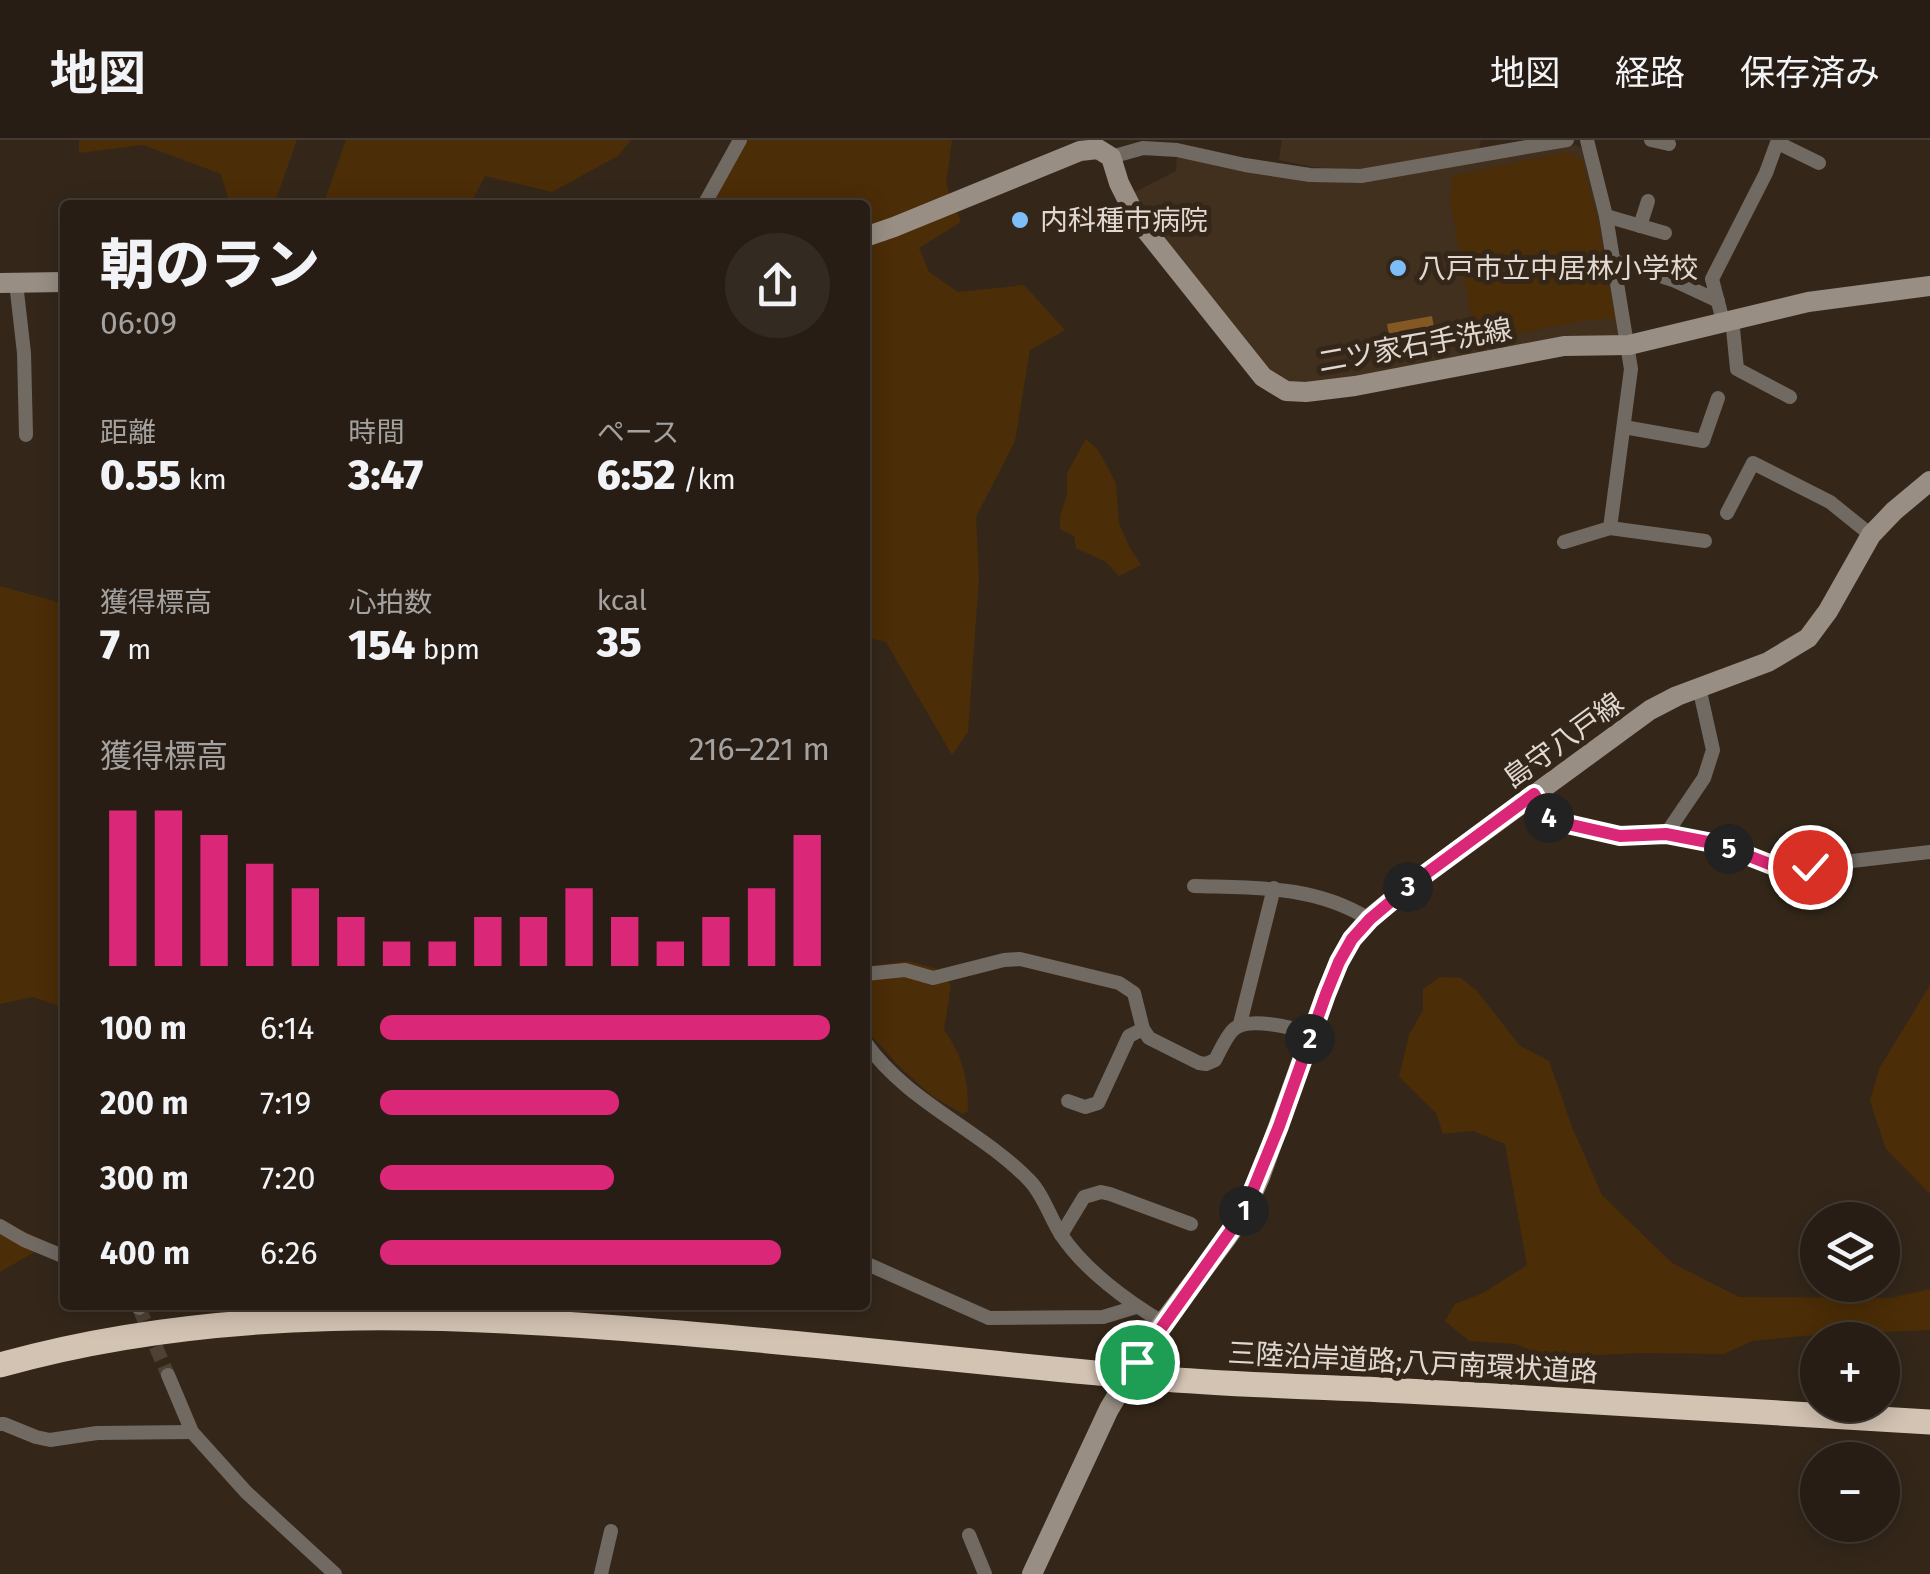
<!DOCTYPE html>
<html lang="ja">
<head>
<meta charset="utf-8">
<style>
	:root { --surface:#271d14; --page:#332a22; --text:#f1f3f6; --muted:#a4a2a0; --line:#433b34; --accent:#db2777 }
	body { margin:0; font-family:"Fira Sans","Noto Sans JP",sans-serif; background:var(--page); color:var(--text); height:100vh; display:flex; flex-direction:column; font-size:38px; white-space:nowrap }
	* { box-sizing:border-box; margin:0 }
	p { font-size:32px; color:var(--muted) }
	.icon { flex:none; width:55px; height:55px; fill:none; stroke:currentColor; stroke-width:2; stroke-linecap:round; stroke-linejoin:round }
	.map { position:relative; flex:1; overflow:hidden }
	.sheet { position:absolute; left:60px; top:60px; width:810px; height:1110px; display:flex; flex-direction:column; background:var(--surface); border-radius:10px; box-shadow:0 5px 25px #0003,0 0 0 2px var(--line) }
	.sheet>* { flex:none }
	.tools { position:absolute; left:1800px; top:1062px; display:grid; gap:20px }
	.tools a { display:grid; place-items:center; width:100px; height:100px; border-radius:50%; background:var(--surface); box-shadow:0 5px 25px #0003,0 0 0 2px var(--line); font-size:50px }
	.pin { position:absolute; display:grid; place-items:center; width:85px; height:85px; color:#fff; margin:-42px; border:5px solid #fff; border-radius:50%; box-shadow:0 2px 10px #0007 }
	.km { position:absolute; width:50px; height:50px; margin:-25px; border-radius:50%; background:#222; color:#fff; font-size:28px; line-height:50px; text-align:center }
	.round { display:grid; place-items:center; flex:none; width:105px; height:105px; border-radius:52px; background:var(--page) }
	.overview { display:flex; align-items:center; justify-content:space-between; height:170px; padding:0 40px }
	h1 { font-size:55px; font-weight:800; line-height:75px }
	.stats { display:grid; grid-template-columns:repeat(3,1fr); gap:15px; height:170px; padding:10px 40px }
	.stats div { display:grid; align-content:center }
	.stats b { font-size:42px; font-weight:800 }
	.stats small { font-size:28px; font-weight:400 }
	.stats p { font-size:28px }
	.chart { height:280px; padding:20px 40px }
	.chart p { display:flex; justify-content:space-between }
	.chart svg { width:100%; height:180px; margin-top:10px; stroke:var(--accent); stroke-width:6 }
	ul { padding:0 40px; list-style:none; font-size:32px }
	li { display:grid; grid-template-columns:160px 120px 1fr; align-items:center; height:75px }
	li i { height:25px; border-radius:12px; background:var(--accent) }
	header { display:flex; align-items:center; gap:60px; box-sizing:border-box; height:140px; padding:0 50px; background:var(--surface); border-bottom:2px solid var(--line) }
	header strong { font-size:48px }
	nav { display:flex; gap:55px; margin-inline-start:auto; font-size:35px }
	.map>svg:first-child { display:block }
	.built { fill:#41301d }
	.green { fill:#4b2d07 }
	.water { fill:#845823 }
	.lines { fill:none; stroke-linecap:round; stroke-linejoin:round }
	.street-tunnel { stroke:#4e4235; stroke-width:14; stroke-dasharray:14 7; stroke-linecap:butt }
	.street { stroke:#706a63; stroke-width:14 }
	.secondary { stroke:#988e83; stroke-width:20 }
	.highway { stroke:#d3c3b3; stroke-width:25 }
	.route-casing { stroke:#fff; stroke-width:20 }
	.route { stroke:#db2777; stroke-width:12 }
	.poi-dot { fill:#7dbef9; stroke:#34271a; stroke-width:4 }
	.labels { text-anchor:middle; stroke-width:10; stroke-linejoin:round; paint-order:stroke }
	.poi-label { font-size:28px; fill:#e1d9d1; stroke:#34271a; text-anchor:start }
	.street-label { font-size:28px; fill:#e1d9d1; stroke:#34271a }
</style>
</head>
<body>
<header>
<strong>地図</strong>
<nav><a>地図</a><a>経路</a><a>保存済み</a></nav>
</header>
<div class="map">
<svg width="1930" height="1434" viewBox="0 0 1930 1434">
	<rect width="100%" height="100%" fill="#34271a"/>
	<!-- built -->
	<g class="built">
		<polygon points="1282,0 1481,0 1478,13 1365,31 1313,27 1279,20"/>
		<polygon points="1576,5 1585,10 1601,75 1622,198 1340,241 1288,243 1270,233 1190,135 1131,54 1176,31 1177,16 1361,40"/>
	</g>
	<!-- green -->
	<g class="green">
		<polygon points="79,0 297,0 274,65 230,65 221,34 143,5 79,13"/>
		<polygon points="346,0 631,0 618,16 552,52 485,36 470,65 323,65"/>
		<polygon points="745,0 952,0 946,44 961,82 919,108 929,132 958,152 1024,145 1065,190 1030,210 1015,301 976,377 979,438 968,592 952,615 886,502 865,497 865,65 713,65"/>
		<polygon points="1566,12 1582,20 1597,77 1615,178 1582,181 1476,202 1450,61 1452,36"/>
		<polygon points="1086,299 1098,310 1116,343 1119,383 1129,406 1141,425 1119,436 1106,422 1076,408 1074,396 1060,389 1060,375 1067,355 1067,333"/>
		<polygon points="0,446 65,464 65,868 33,857 0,864"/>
		<path d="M908,821L937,829L951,845L944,890C963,916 968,939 968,971L963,974L932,956L899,926L871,895L865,884V828L875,825Z"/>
		<polygon points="1440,837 1461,838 1477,851 1520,906 1549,921 1572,987 1602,1055 1672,1123 1739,1157 1890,1158 1930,1149 1930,1190 1826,1194 1752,1201 1724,1214 1642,1213 1547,1217 1516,1204 1469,1201 1445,1181 1455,1164 1483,1153 1527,1125 1505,1004 1473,991 1443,994 1436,973 1399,937 1409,895 1423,870 1423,849"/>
		<polygon points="1930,845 1930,1054 1886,1009 1870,961 1879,929"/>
		<polygon points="0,1082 33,1095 33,1113 0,1132"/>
	</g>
	<!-- water -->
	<polygon class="water" points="1432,176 1437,205 1392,213 1387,184"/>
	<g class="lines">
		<!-- street-tunnel -->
		<polyline class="street-tunnel" points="139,1168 168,1235"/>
		<!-- street -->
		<g class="street">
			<polyline points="1651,0 1669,4"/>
			<polyline points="1778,3 1819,23"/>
			<polyline points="1111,17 1143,8 1177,10 1245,25 1310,35 1361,36 1567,0"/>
			<polyline points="704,65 740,0"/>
			<polyline points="1606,76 1665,93"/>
			<polyline points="1640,86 1648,61"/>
			<polyline points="1614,121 1673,140 1718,161"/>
			<polyline points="16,143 24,213 26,295"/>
			<polyline points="1732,179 1737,229 1790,257"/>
			<polyline points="1723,181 1712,139 1766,33 1778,0"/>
			<polyline points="1624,287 1703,301 1718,258"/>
			<polyline points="1727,373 1753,323 1830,362 1871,395"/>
			<polyline points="1610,388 1705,401"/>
			<polyline points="1564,402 1610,388 1631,229 1606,76 1587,0"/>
			<polyline points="1534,654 1551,680 1620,696 1666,694 1718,704 1783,729 1930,712"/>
			<polyline points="1666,694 1704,638 1713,610 1699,547"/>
			<path d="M1194,746C1256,748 1314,745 1369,779"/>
			<path d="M865,834L905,830L933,838L1004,820L1020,819L1119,843L1134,853L1143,889L1149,898L1199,923L1206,924L1215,920C1220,911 1225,899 1232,891C1246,875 1294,888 1312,894"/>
			<polyline points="1240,884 1274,748"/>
			<path d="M865,902C908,963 978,988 1029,1040C1043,1054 1050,1077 1060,1093C1083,1129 1128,1162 1164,1183"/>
			<polyline points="1068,961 1085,967 1098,963 1129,896 1143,889"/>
			<polyline points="0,1086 24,1100 65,1117"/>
			<polyline points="1061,1095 1084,1057 1101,1052 1110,1054 1191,1084"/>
			<polyline points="865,1123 989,1178 1103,1177 1136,1167"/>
			<polyline points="138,1165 139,1168"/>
			<polyline points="168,1235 192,1292 246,1352 335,1434"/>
			<polyline points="0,1284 4,1284 36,1297 50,1300 97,1293 192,1292"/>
			<polyline points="969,1395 985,1434"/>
			<polyline points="601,1434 611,1391"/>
		</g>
		<!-- secondary -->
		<g class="secondary">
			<polyline points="865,97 894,87 1080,11 1098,9 1111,17 1119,43 1137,79 1263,237 1286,251 1306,252 1355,246 1564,206 1629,205 1808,162 1930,146"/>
			<polyline points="0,143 65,142"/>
			<polyline points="1032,1434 1109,1269 1153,1196 1226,1099 1244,1073 1260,1037 1326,854 1339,822 1352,799 1369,779 1408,747 1650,570 1677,556 1768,522 1808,498 1828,471 1871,395 1894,371 1930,341"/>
		</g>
		<!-- highway -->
		<path class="highway" d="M0,1225C216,1164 446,1173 667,1192C829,1205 990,1224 1152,1238C1242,1246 1334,1247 1424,1252C1593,1261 1762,1272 1930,1282"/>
	</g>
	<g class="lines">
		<defs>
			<polyline id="route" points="1137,1222 1244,1072 1279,986 1326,854 1339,822 1352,799 1370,779 1408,747 1534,654 1550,680 1620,696 1666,694 1718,704 1782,729 1810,727"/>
		</defs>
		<!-- route casing -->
		<use href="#route" class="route-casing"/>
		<!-- route -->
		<use href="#route" class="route"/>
	</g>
	<!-- markers -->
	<g class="poi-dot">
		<circle cx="1020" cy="80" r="10"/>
		<circle cx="1398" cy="128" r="10"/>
	</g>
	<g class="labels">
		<!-- poi labels -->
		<g class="poi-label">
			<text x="1040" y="90">内科種市病院</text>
			<text x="1418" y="138">八戸市立中居林小学校</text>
		</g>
		<!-- street labels -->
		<g class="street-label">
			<text transform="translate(1415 205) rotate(-10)" y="10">二ツ家石手洗線</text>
			<text transform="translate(1563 600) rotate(-36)" y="10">島守八戸線</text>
			<text transform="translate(1413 1222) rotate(3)" y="10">三陸沿岸道路;八戸南環状道路</text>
		</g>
	</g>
</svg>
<div class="tools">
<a><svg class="icon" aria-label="layers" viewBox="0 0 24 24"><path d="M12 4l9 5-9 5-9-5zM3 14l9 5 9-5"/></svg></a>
<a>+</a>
<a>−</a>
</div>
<div class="pin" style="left:1137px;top:1222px;background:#1e9e55"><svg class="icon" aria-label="arrive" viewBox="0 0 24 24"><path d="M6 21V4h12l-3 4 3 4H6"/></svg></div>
<div class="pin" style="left:1810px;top:727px;background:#d93025"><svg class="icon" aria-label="check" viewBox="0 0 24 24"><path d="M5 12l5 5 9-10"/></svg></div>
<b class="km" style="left:1244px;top:1071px">1</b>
<b class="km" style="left:1310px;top:899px">2</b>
<b class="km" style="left:1408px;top:747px">3</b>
<b class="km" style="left:1549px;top:678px">4</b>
<b class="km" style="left:1729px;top:709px">5</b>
<section class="sheet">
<div class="overview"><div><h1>朝のラン</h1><p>06:09</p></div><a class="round"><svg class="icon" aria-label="share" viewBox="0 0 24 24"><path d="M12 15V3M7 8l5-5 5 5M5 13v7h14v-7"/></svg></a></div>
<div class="stats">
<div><p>距離</p><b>0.55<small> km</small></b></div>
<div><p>時間</p><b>3:47</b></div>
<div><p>ペース</p><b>6:52<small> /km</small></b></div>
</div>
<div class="stats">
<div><p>獲得標高</p><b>7<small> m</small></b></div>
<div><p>心拍数</p><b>154<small> bpm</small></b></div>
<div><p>kcal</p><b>35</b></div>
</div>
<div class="chart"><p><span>獲得標高</span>216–221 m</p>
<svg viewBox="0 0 160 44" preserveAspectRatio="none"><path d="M5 44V6M15 44V6M25 44V12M35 44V19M45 44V25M55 44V32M65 44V38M75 44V38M85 44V32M95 44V32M105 44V25M115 44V32M125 44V38M135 44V32M145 44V25M155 44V12"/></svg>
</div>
<ul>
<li><b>100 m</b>6:14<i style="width:100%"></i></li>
<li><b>200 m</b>7:19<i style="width:53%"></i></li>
<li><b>300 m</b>7:20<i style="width:52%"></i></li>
<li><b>400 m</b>6:26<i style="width:89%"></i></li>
</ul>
</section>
</div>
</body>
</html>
